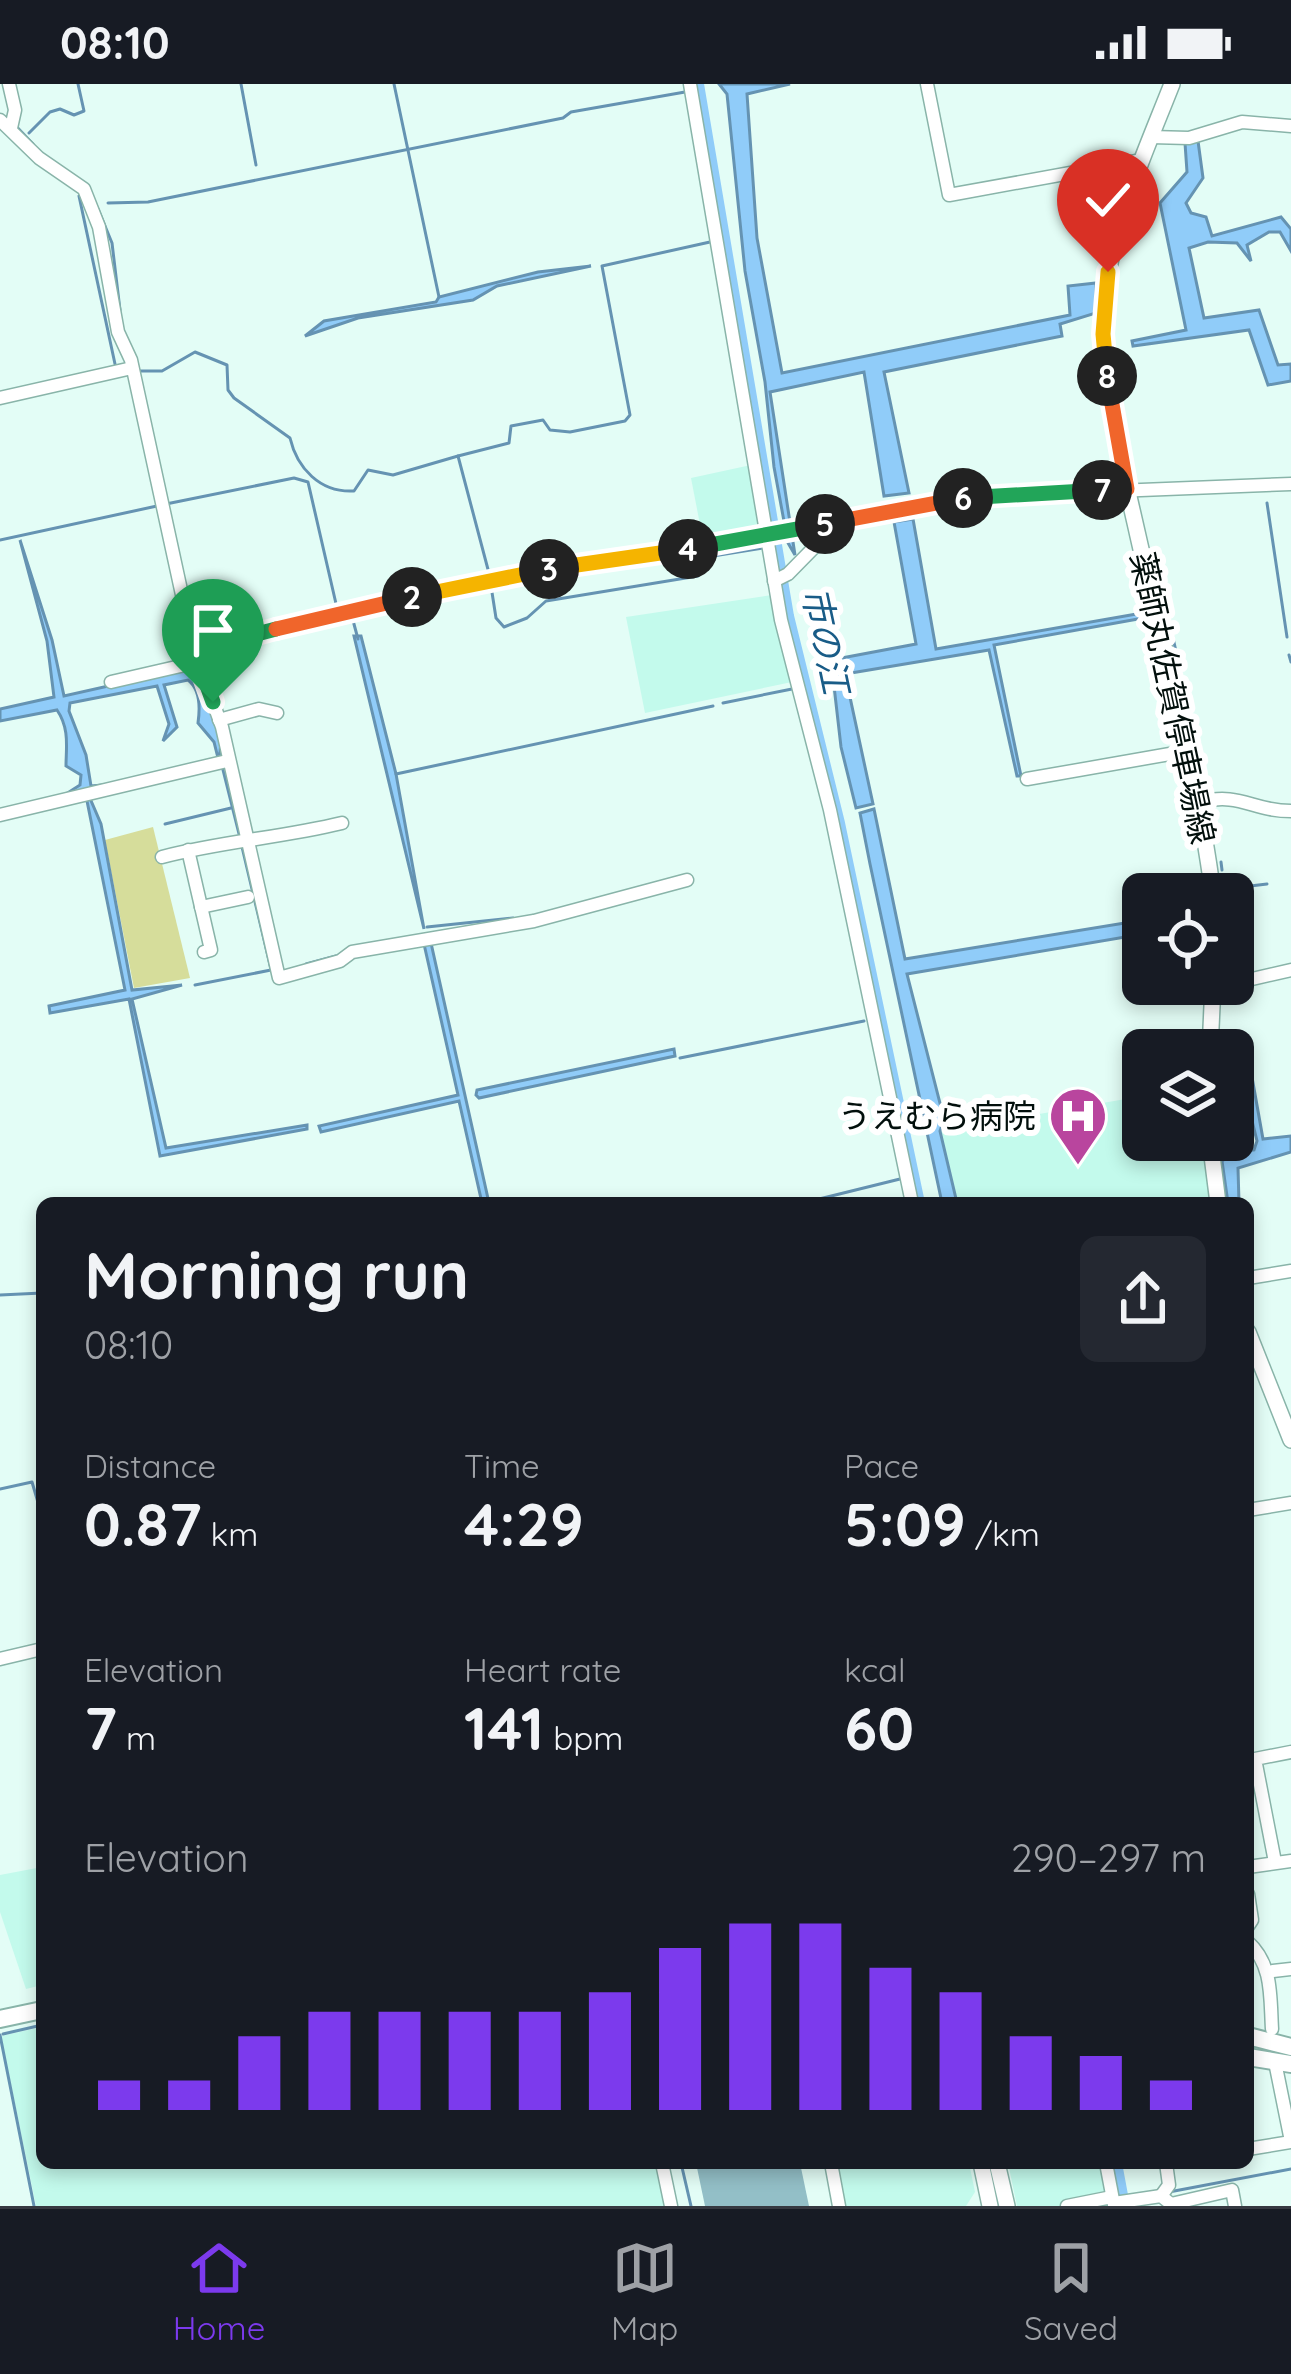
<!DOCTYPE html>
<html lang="en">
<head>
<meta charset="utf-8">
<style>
	:root { --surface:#171b24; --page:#242831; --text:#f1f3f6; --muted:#9ea1a6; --line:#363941; --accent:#7c3aed }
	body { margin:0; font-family:Quicksand,"Noto Sans JP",sans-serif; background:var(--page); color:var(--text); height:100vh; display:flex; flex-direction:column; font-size:45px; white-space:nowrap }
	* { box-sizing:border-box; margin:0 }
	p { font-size:39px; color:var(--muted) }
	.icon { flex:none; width:66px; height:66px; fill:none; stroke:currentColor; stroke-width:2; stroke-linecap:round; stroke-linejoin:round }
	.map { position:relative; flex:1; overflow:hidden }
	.details { position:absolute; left:36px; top:1113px; width:1218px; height:972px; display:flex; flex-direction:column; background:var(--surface); border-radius:18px; box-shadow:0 6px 18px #0003 }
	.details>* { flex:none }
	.fabs { position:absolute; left:1122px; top:789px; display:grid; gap:24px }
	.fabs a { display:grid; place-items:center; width:132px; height:132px; border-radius:18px; background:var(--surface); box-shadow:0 6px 18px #0003; font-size:60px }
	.pin { position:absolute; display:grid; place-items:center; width:102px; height:102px; color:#fff; margin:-123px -51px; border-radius:50% 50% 50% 0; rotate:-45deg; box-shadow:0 0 12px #0007 }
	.pin .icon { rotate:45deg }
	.km { position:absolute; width:60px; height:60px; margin:-30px; border-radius:50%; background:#222; color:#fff; font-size:33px; line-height:60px; text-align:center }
	.round { display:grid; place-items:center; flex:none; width:126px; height:126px; border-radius:18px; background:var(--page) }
	.headline { display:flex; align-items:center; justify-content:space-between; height:204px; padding:0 48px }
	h1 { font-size:66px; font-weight:700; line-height:90px }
	.figures { display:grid; grid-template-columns:repeat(3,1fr); gap:18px; height:204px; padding:12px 48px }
	.figures div { display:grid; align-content:center }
	.figures b { font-size:60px; font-weight:700 }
	.figures small { font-size:33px; font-weight:400 }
	.figures p { font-size:33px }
	.chart { height:336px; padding:24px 48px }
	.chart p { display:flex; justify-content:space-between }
	.chart svg { width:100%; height:216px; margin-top:12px; stroke:var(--accent); stroke-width:6 }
	.status { display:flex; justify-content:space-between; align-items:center; height:84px; padding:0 60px; background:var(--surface); direction:ltr }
	.status svg { height:33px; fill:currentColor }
	.dock { display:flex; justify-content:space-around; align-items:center; height:168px; border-top:3px solid var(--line); background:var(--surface); font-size:33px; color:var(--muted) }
	.dock a { display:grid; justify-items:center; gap:6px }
	.dock .current { color:var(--accent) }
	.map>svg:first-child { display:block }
	.built { fill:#c3faec }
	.green { fill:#d6dd9b }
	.water { fill:#90ccf9; stroke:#6593b2; stroke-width:3 }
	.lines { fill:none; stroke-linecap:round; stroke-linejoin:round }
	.stream { stroke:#6593b2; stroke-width:3 }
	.canal { stroke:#90ccf9; stroke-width:10 }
	.building { fill:#93bfc7 }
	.minor-casing { stroke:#89b4a9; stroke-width:15 }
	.major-casing { stroke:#89b4a9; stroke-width:18 }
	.highway-casing { stroke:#89b4a9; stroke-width:20 }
	.minor { stroke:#fff; stroke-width:12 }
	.major { stroke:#fff; stroke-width:15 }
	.highway { stroke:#fff; stroke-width:16 }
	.split-1-casing { stroke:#fff; stroke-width:24 }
	.split-2-casing { stroke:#fff; stroke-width:24 }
	.split-3-casing { stroke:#fff; stroke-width:24 }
	.split-4-casing { stroke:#fff; stroke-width:24 }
	.split-5-casing { stroke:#fff; stroke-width:24 }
	.split-6-casing { stroke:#fff; stroke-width:24 }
	.split-7-casing { stroke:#fff; stroke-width:24 }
	.split-8-casing { stroke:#fff; stroke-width:24 }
	.split-9-casing { stroke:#fff; stroke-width:24 }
	.split-1 { stroke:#22a559; stroke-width:15 }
	.split-2 { stroke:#f0652b; stroke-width:15 }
	.split-3 { stroke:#f5b400; stroke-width:15 }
	.split-4 { stroke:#f5b400; stroke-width:15 }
	.split-5 { stroke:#22a559; stroke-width:15 }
	.split-6 { stroke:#f0652b; stroke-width:15 }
	.split-7 { stroke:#22a559; stroke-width:15 }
	.split-8 { stroke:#f0652b; stroke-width:15 }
	.split-9 { stroke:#f5b400; stroke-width:15 }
	.labels { text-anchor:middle; stroke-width:12; stroke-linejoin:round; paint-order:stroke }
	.street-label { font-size:33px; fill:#020f0c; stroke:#fff }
	.poi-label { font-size:33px; fill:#020f0c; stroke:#fff; text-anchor:end }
	.water-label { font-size:36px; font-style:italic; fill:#195c87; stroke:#fff }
</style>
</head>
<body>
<div class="status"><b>08:10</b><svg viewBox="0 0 49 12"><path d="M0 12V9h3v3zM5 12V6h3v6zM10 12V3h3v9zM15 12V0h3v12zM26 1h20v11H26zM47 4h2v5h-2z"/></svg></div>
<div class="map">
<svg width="1291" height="2122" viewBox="0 0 1291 2122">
	<rect width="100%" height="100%" fill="#e3fdf6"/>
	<!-- built -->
	<g class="built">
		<polygon points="751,381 761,446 703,456 691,394"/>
		<polygon points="772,511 792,598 645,629 626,533"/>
		<polygon points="1143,1012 1143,1056 1203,1056 1210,1119 957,1119 940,1047"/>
		<polygon points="42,1783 42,1901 26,1905 0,1828 0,1791"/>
		<polygon points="42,1943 42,2079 657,2079 666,2122 36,2122 1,1952"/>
		<polygon points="835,2079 969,2079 975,2108 966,2122 843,2122"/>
		<polygon points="1008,2079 1102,2079 1109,2122 1017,2122"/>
	</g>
	<!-- green -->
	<polygon class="green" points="153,743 190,894 134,904 105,756"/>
	<!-- water -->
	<g class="water">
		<polygon points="719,0 790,0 747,10 757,154 782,289 1070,231 1068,202 1096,199 1096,229 1060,240 1062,252 884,288 909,409 884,412 864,288 770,308 795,471 788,459 774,383 765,298 745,187 727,10"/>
		<polygon points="1198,57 1203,94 1186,119 1191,129 1206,133 1212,152 1281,133 1291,145 1291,167 1280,148 1269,148 1247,161 1251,177 1237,159 1208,158 1189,164 1204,234 1259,226 1278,281 1291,280 1291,297 1268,301 1249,246 1133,262 1132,257 1186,246 1160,119 1187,88 1185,59"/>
		<polygon points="591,182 497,202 473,216 358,234 305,252 324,237 436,218 439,213 538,188"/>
		<polygon points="913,435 936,565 1148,528 1149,533 994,561 1021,692 1017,692 989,566 845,590 873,720 856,724 841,663 831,576 916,560 894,438"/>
		<path d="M20,456L52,556L64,612L193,583C203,608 229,652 218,674L214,658L198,639C200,625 200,605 188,596L164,601L177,643L163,657L169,640L157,602L70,619L69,627L86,671L91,702L103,701L89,712L101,740L132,906L182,901L132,915L166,1064L307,1041V1045L160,1072L129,915L50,929L49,922L125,906L86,712L69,708L80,701L81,691L66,682C66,664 70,645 57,626L0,637V625L54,613L47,557Z"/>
		<polygon points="354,552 361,552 396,690 424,845"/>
		<polygon points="874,725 905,875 1143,836 1143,850 907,890 944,1035 940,1047 957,1119 942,1119 870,780 860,729"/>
		<polygon points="431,859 489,1119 482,1119 459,1017 321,1048 319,1042 458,1011 424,860"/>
		<polygon points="1224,964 1247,965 1263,1055 1291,1052 1291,1068 1238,1084 1239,1119 1228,1119 1222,1077 1233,1069 1254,1066 1257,1057 1236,972"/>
		<polygon points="674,965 675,972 479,1014 476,1011 477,1006"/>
	</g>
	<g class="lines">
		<!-- stream -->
		<g class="stream">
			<polyline points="241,0 256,81"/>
			<polyline points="394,0 439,213"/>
			<polyline points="15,41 33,60"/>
			<polyline points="29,49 50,28 60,25 74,31 84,27 78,0"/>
			<polyline points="79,112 115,280"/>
			<polyline points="108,119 148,118 563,34 571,28 685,8"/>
			<polyline points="98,125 112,159 120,226"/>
			<path d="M138,287H162L195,268L227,281L228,306L234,314L290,354C297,384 320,409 354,407L368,386L393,391L458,372L490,493"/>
			<polyline points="458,372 509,359 511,342 543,336 550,346 570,348 625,337 630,331 602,182 710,158"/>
			<polyline points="1267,419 1287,553"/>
			<polyline points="166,420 294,394 308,398 337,524"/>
			<polyline points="0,456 157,422"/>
			<polyline points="491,502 496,534 504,543 527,534 546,517 698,492 707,473 763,464"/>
			<polyline points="1167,527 1208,711"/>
			<polyline points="351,529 358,555"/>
			<polyline points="1289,571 1291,578"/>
			<polyline points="723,619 792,605"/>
			<polyline points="222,682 240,754"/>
			<polyline points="396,690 713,622"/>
			<polyline points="1212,726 1213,731"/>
			<polyline points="1214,738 1215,744"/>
			<polyline points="165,740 231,724"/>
			<polyline points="242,763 271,885"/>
			<polyline points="1221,778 1222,786"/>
			<polyline points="1224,795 1225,805 1267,800"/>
			<polyline points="427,843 513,834"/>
			<polyline points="306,880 336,872"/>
			<polyline points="195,901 271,886"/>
			<polyline points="680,974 864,937"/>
			<polyline points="803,1119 900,1095"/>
			<polyline points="0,1211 42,1209"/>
			<polyline points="0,1405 32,1398 42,1432"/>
			<polyline points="3,1950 42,1941"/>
			<polyline points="0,1951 34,2122"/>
			<polyline points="681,2079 691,2122"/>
			<polyline points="1169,2108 1291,2085"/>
		</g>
		<!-- canal -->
		<g class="canal">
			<polyline points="699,0 789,532 840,739 920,1119"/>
			<polyline points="1117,2079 1125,2122"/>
		</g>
	</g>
	<!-- building -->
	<polygon class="building" points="696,2079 800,2079 809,2122 705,2122"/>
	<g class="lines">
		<defs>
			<g id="minor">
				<polyline points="9,0 15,26 11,44"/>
				<polyline points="690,0 781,536 830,726 912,1119"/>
				<polyline points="927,0 949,111 1142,76"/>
				<polyline points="0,36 39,74 84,105 99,143 118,248 131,276 194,566"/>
				<polyline points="1151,53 1189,54 1242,38 1291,42"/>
				<polyline points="0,314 132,284"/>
				<polyline points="774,497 788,490 839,438"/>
				<polyline points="111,598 198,578"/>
				<polyline points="219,636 259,625 277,629"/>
				<polyline points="1027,695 1187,667"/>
				<path d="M1199,718C1242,708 1251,727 1291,727"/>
				<polyline points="0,731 227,677"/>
				<polyline points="188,766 211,866 204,868"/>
				<path d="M162,773C224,757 280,754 342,739"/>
				<polyline points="687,796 534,837 352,868 340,877 279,894 222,643 194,566 343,528 539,487 787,450 968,413 1291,400"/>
				<polyline points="201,823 248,813"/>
				<polyline points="1213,904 1291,886"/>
				<polyline points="1248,1194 1291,1187"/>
				<polyline points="1248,1426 1291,1419"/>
				<polyline points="0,1575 42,1565"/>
				<polyline points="1275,1778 1255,1675 1291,1668"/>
				<polyline points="1248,1783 1291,1777"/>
				<polyline points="1248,1810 1252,1836 1248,1842"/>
				<path d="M1248,1858C1273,1881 1270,1912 1272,1945"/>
				<polyline points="1273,1887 1291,1885"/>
				<polyline points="1275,1978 1291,2057"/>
				<polyline points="1248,2065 1291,2058"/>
				<polyline points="662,2079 671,2122"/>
				<polyline points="831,2079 839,2122"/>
				<polyline points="1106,2079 1114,2121"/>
				<polyline points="1161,2112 1169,2101 1166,2079"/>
				<polyline points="1114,2119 1161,2112 1171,2120 1232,2106 1235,2122"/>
				<polyline points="1067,2122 1112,2113"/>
			</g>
			<g id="major">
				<path d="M1172,0C1148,61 1119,125 1108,190C1094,278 1119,367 1138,452C1165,571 1197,689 1213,810"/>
				<polyline points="1210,966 1213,900"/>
				<polyline points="1210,1056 1218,1119"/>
				<polyline points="1248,1248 1291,1356"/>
				<polyline points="981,2079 990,2122"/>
				<polyline points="997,2079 1007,2122"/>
			</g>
			<g id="highway">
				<polyline points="0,1935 42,1926"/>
				<polyline points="1248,1952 1291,1963"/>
				<polyline points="1248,1973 1291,1980"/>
			</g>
		</defs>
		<!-- minor casing -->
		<use href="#minor" class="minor-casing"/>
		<!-- major casing -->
		<use href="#major" class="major-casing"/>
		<!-- highway casing -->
		<use href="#highway" class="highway-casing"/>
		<!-- minor -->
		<use href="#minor" class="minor"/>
		<!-- major -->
		<use href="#major" class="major"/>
		<!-- highway -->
		<use href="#highway" class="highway"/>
	</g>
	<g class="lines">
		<defs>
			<polyline id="split-1" points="213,618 194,566 276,545"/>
			<polyline id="split-2" points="276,545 412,513"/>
			<polyline id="split-3" points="412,513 549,485"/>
			<polyline id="split-4" points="549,485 688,465"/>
			<polyline id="split-5" points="688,465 825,440"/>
			<polyline id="split-6" points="825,440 963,414"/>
			<polyline id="split-7" points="963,414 1102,406"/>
			<polyline id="split-8" points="1102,406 1127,405 1107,292"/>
			<polyline id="split-9" points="1107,292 1103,250 1108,188"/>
		</defs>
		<!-- split-1 casing -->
		<use href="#split-1" class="split-1-casing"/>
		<!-- split-2 casing -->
		<use href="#split-2" class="split-2-casing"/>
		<!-- split-3 casing -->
		<use href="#split-3" class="split-3-casing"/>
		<!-- split-4 casing -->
		<use href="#split-4" class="split-4-casing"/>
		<!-- split-5 casing -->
		<use href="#split-5" class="split-5-casing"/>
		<!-- split-6 casing -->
		<use href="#split-6" class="split-6-casing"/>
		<!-- split-7 casing -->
		<use href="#split-7" class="split-7-casing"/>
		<!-- split-8 casing -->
		<use href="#split-8" class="split-8-casing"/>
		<!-- split-9 casing -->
		<use href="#split-9" class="split-9-casing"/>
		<!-- split-1 -->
		<use href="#split-1" class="split-1"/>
		<!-- split-2 -->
		<use href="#split-2" class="split-2"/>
		<!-- split-3 -->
		<use href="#split-3" class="split-3"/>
		<!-- split-4 -->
		<use href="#split-4" class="split-4"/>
		<!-- split-5 -->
		<use href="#split-5" class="split-5"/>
		<!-- split-6 -->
		<use href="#split-6" class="split-6"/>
		<!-- split-7 -->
		<use href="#split-7" class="split-7"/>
		<!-- split-8 -->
		<use href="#split-8" class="split-8"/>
		<!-- split-9 -->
		<use href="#split-9" class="split-9"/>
	</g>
	<!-- icons -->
	<defs>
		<symbol id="hospital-pin" viewBox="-11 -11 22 30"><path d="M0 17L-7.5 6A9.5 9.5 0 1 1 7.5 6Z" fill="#b9459e" stroke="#fff"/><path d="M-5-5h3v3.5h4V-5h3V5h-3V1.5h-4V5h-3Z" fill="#fff"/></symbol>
	</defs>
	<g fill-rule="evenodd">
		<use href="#hospital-pin" x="1045" y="999" width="66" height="90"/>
	</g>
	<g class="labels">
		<!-- street labels -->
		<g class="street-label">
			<text transform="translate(1173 614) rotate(78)" y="12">薬師丸佐賀停車場線</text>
		</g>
		<!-- poi labels -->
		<g class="poi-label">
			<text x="1036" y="1044">うえむら病院</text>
		</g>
		<!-- water labels -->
		<g class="water-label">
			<text transform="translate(826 556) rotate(78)" y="13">市の江</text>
		</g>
	</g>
</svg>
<div class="fabs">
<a><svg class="icon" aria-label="locate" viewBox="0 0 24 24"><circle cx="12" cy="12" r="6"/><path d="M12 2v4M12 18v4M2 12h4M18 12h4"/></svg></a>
<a><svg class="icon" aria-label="layers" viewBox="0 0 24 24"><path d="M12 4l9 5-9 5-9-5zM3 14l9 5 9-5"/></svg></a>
</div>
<div class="pin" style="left:213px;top:618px;background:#1e9e55"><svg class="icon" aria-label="arrive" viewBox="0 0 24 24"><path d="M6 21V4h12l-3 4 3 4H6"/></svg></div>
<div class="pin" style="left:1108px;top:188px;background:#d93025"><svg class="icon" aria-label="check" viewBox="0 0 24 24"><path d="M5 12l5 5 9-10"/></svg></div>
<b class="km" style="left:412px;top:513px">2</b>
<b class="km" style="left:549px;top:485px">3</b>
<b class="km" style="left:688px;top:465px">4</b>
<b class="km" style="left:825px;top:440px">5</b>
<b class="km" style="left:963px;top:414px">6</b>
<b class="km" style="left:1102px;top:406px">7</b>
<b class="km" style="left:1107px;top:292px">8</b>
<section class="details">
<div class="headline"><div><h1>Morning run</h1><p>08:10</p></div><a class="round"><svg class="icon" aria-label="share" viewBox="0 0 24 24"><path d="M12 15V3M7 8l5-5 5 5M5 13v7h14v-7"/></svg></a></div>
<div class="figures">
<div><p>Distance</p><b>0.87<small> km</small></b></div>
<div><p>Time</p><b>4:29</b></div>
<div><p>Pace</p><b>5:09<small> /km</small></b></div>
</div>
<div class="figures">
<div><p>Elevation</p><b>7<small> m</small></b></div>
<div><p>Heart rate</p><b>141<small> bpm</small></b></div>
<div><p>kcal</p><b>60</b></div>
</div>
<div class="chart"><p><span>Elevation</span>290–297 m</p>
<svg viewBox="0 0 160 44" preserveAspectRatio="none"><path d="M5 44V38M15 44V38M25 44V29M35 44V24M45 44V24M55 44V24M65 44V24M75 44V20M85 44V11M95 44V6M105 44V6M115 44V15M125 44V20M135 44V29M145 44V33M155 44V38"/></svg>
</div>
</section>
</div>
<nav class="dock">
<a class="current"><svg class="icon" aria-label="home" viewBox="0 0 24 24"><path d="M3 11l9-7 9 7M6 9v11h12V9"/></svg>Home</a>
<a><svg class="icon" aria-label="map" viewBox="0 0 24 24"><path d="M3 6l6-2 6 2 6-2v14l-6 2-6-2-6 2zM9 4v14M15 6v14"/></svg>Map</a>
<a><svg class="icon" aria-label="saved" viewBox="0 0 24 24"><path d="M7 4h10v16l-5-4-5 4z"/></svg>Saved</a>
</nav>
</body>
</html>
